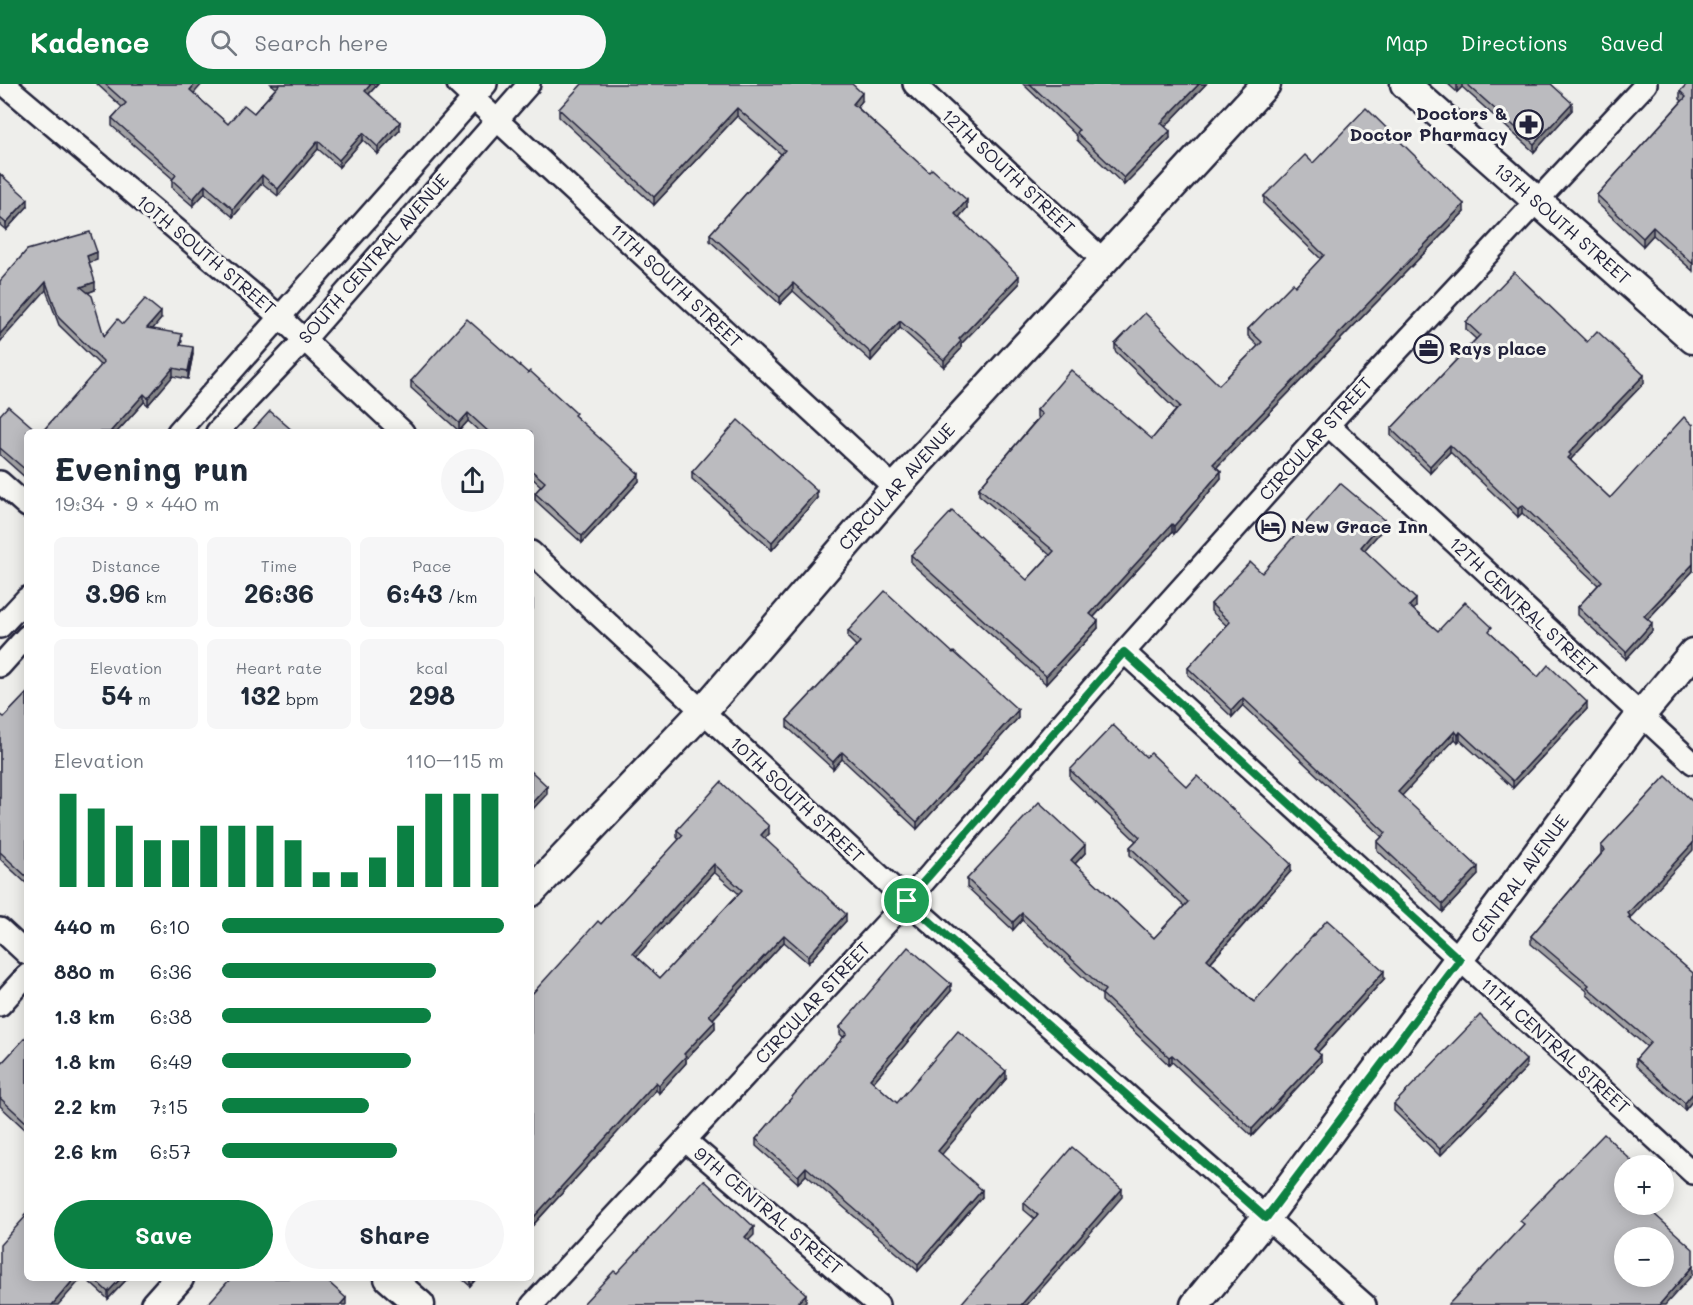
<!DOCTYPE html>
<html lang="en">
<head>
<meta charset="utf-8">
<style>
	:root { --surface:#fff; --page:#f6f6f7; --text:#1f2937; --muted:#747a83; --accent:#0b8043 }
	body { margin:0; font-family:Mali,sans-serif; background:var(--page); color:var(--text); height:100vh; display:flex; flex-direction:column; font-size:22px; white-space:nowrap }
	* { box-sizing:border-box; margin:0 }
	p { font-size:20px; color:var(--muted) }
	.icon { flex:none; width:33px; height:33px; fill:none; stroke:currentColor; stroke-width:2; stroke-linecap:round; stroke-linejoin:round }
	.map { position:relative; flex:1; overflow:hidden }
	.panel { position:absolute; left:24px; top:345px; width:510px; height:852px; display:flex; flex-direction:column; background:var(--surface); border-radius:9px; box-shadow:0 3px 15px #0003 }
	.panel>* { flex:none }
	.fabs { position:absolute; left:1614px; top:1071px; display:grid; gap:12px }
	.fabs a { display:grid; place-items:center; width:60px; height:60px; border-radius:50%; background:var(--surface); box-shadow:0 3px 15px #0003; font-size:30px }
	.pin { position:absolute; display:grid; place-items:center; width:51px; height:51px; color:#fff; margin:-26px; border:3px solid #fff; border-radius:50%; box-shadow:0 2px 6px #0007 }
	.round { display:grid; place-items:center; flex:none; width:63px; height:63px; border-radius:32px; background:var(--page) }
	.overview { display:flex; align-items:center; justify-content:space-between; height:102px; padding:0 30px }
	h1 { font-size:33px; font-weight:800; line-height:45px }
	.metrics { display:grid; grid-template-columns:repeat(3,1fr); gap:9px; height:102px; padding:6px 30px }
	.metrics div { display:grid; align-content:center; border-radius:9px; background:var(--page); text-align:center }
	.metrics b { font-size:26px; font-weight:800 }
	.metrics small { font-size:16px; font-weight:400 }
	.metrics p { font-size:16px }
	.chart { height:168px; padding:12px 30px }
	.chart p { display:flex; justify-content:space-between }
	.chart svg { width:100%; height:108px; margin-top:6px; stroke:var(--accent); stroke-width:6 }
	.action { display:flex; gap:12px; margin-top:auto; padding:12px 30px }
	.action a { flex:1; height:69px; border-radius:36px; background:var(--accent); color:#fff; font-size:24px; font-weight:800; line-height:69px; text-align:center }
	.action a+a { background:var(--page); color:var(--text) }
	ul { padding:0 30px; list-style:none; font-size:20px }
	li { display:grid; grid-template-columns:96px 72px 1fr; align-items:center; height:45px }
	li i { height:15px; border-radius:8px; background:var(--accent) }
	header { display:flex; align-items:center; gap:36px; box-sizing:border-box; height:84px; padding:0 30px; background:var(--accent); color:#fff }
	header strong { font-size:28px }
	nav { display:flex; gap:33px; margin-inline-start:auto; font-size:21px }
	.search { width:420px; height:54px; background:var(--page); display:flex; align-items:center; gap:15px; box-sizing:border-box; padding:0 21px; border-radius:33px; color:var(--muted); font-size:22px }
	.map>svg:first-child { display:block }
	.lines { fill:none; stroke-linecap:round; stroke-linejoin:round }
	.street-casing { stroke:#22223b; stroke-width:26 }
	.secondary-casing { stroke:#22223b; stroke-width:33 }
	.street { stroke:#f6f6f2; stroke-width:21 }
	.secondary { stroke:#f6f6f2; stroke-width:28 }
	.wall { fill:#a1a1a4; stroke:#22223b; stroke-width:1.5; fill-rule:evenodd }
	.shaded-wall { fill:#838386; stroke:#22223b; stroke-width:1.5 }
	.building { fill:#bbbbbf; stroke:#22223b; stroke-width:1.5; fill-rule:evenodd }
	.route-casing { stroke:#fff; stroke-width:12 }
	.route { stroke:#0b8043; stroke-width:8 }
	.labels { text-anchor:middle; stroke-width:6; stroke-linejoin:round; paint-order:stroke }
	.poi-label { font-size:18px; font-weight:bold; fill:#22223b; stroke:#f6f6f2; text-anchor:start }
	.street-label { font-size:18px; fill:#22223b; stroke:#f6f6f2 }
</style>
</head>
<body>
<header>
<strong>Kadence</strong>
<div class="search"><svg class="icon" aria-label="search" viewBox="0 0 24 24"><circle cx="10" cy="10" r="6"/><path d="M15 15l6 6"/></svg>Search here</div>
<nav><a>Map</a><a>Directions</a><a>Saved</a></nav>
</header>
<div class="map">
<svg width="1693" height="1221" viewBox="0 0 1693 1221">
	<rect width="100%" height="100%" fill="#eeeeeb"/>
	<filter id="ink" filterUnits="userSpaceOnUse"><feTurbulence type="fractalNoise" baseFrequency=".0167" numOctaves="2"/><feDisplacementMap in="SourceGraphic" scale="12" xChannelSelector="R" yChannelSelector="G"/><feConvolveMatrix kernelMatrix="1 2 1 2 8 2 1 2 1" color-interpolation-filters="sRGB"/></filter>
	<g filter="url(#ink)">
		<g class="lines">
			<defs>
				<g id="street">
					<polyline points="4,0 280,233 403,348"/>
					<polyline points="458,0 895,404"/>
					<polyline points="914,0 1103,176"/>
					<polyline points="1328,341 1693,679"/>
					<polyline points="178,348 486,0"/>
					<polyline points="217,348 305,255 529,0"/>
					<polyline points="0,398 27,422"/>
					<polyline points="531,468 907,817 1365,1221"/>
					<polyline points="0,543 27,514"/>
					<polyline points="1124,568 1693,1089"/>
					<polyline points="0,582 27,552"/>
					<polyline points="0,845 27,870"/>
					<polyline points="0,921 27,891"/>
					<polyline points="686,1057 878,1221"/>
					<polyline points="532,1221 907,817 1124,568 1328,341 1646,0"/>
				</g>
				<g id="secondary">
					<polyline points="1405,0 1693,255"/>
					<polyline points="531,808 702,628 895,404 1266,0"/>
					<polyline points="389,1194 420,1221"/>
					<polyline points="155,1221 179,1194"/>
					<polyline points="1195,1221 1266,1134 1640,632 1693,569"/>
				</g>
			</defs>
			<!-- street casing -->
			<use href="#street" class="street-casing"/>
			<!-- secondary casing -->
			<use href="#secondary" class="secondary-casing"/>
			<!-- street -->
			<use href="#street" class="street"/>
			<!-- secondary -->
			<use href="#secondary" class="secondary"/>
		</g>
		<!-- wall -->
		<g class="wall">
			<polygon points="97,0 202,0 193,9 228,40 254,29 276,4 271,0 378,0 369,10 400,46 378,70 363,56 339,83 318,65 278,112 262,99 233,133 205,109 193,122 172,104 172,96 173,95 112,42 112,34 122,23"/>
			<polygon points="1023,0 1206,0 1165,43 1170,54 1124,101 1077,56 1077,52"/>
			<polygon points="1448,0 1551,0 1572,26 1534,68 1462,3 1457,8"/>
			<polygon points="1693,0 1693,187 1653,151 1643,162 1597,119 1597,111 1682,17 1680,15 1680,7"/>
			<polygon points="862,17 857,23 967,124 958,134 1019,200 961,260 961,265 944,283 900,244 871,277 793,207 780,220 710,157 710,150 781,70 737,32 654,121 559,33 559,25"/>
			<polygon points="1313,79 1464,128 1217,383 1221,394 1174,450 1172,448 1094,533 1098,544 1046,600 911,479 911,471 1027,496 1050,471 979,411 979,404 1038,334 1037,333 1037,326 1152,355 1176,326 1115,267 1115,260 1219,301 1258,262 1248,252 1248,245 1295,202 1321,175 1264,120 1264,112"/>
			<polygon points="0,90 28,122 6,146 0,141"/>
			<polygon points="97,176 89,178 95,206 87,209 104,252 123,240 161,235 152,245 182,257 181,261 193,270 188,295 173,292 148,321 144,318 117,348 42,348 101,282 59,241 46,206 0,197"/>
			<polygon points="1466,238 1587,258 1644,299 1571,375 1571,377 1610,414 1693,341 1693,487 1648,535 1652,547 1626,575 1578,531 1578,523 1598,501 1522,429 1518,433 1450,368 1430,389 1391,352 1391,345 1476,255 1466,246"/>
			<polygon points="411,297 576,333 639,397 582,459 535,416 535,409 541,402 531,393 531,348 480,348 468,337 459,347 411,304"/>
			<polygon points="0,331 27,348 27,395 0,371"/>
			<polygon points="692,388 817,414 772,466 692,395"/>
			<polygon points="1384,444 1364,466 1416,523 1413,526 1438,547 1492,550 1538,593 1587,625 1513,704 1460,656 1458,658 1455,655 1401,712 1478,791 1443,828 1377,766 1377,758 1382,753 1243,621 1232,633 1188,591 1188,584 1227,542 1211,527 1211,520 1262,489"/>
			<polygon points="848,547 1018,634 917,745 842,675 833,685 787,643 787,636 856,562 848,554"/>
			<polygon points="27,609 27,800 0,775 0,632 4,633"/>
			<polygon points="1146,673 1187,703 1291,787 1211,878 1254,918 1384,895 1318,968 1321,978 1252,1052 1172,978 1169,981 1102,917 1102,911 1022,836 1013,846 967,803 967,795 1085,769 1075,780 1154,854 1184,822 1130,771 1130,763 1136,757 1070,694 1070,686"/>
			<polygon points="1666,692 1630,836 1693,889 1693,1016 1685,1026 1636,982 1636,975 1647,963 1587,911 1587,907 1531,860 1531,852 1601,770 1601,762"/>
			<path d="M677,746L769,750L764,755L846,837L808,879L784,858L713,935L715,944L686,975V979L659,1009L656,1006L533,1141L531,1140V911L601,840L679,756L677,753ZM714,788L739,810L660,894L636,872Z"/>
			<polygon points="951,907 873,998 897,1019 1006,995 941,1070 982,1113 918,1187 806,1091 798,1099 756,1062 756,1055 844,954 840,950 840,943"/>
			<polygon points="27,952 27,1047 0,1022 0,981"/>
			<polygon points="1526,984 1440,1072 1394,1027 1394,1020"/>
			<polygon points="1122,1113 1035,1135 1024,1126 1024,1119"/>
			<polygon points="85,1194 128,1194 108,1215"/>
			<polygon points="461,1194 477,1194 470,1202"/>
		</g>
		<!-- shaded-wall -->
		<g class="shaded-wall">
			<polygon points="195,0 202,0 190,14 190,6"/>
			<polygon points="371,0 378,0 365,14 365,7"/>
			<polygon points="1199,0 1206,0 1161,47 1161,39"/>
			<polygon points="1457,0 1462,0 1462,3 1457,8"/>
			<polygon points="862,9 862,17 853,27 853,20"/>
			<polygon points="1572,19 1572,26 1534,68 1534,60"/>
			<polygon points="737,24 737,32 654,121 654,113"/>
			<polygon points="400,38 400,46 378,70 378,63"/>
			<polygon points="1170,47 1170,54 1124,101 1124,94"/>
			<polygon points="363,49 363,56 339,83 339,76"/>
			<polygon points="318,57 318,65 278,112 278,105"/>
			<polygon points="262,91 262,99 233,133 233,125"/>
			<polygon points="205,101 205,109 193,122 193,115"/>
			<polygon points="28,115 28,122 6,146 6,139"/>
			<polygon points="967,116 967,124 955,138 955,130"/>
			<polygon points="1464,120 1464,128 1213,387 1213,380"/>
			<polygon points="1653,143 1653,151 1643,162 1643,154"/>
			<polygon points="97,168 97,176 87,179 87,172"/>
			<polygon points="1019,192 1019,200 961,260 961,265 944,283 944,276 959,255"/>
			<polygon points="46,198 46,206 0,258 0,250"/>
			<polygon points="95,198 95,206 81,211 81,203"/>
			<polygon points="793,199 793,207 780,220 780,213"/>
			<polygon points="161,228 161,235 147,252 147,244"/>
			<polygon points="900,237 900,244 871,277 871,269"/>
			<polygon points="193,263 193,270 188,295 188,287"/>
			<polygon points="173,284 173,292 148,321 148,314"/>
			<polygon points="1644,291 1644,299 1571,375 1571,378 1568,374 1569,369"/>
			<polygon points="144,310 144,318 117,348 110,348"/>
			<polygon points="468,329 468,337 459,347 459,339"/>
			<polygon points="1450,361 1450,368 1430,389 1430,382"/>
			<polygon points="1221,387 1221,394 1174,450 1174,442"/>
			<polygon points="639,390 639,397 582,459 582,452"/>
			<polygon points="817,407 817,414 772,466 772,458"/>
			<polygon points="1522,421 1522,429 1518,433 1518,425"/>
			<polygon points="1384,436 1384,444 1361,470 1361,463"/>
			<polygon points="1172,440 1172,448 1090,537 1090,530"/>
			<polygon points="1693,480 1693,487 1644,539 1644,532"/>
			<polygon points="1416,515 1416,523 1409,529 1409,522"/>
			<polygon points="533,517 533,525 531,527 531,520"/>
			<polygon points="1098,537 1098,544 1046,600 1046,592"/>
			<polygon points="1652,539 1652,547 1626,575 1626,568"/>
			<polygon points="1243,614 1243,621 1232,633 1232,626"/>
			<polygon points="1587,618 1587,625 1513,704 1513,697"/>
			<polygon points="1018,626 1018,634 917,745 917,738"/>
			<polygon points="1455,647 1455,655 1398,716 1398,708"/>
			<polygon points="1460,648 1460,656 1458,658 1458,651"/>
			<polygon points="842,668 842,675 833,685 833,678"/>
			<polygon points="547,702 547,710 531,727 531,720"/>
			<polygon points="769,742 769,750 761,759 761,751"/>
			<polygon points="1693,759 1693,766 1630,834 1630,839 1628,842 1628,829"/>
			<polygon points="1085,761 1085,769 1071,784 1071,776"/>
			<polygon points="714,780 714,788 633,876 633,869"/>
			<polygon points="1291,780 1291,787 1207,882 1207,875"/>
			<polygon points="1478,783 1478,791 1443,828 1443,820"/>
			<polygon points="1022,829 1022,836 1013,846 1013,838"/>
			<polygon points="846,830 846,837 808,879 808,872"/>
			<polygon points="784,851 784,858 709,939 709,931"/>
			<polygon points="1384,887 1384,895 1314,972 1314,965"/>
			<polygon points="951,900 951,907 870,1002 870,995"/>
			<polygon points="715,937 715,944 686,975 686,979 659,1009 659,1001 684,970"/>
			<polygon points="1172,971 1172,978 1169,981 1169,973"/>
			<polygon points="1321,971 1321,978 1252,1052 1252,1045"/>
			<polygon points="1526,976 1526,984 1440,1072 1440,1065"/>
			<polygon points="1006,987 1006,995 938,1075 938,1067"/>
			<polygon points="656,998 656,1006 533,1141 533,1134"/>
			<polygon points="1693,1009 1693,1016 1685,1026 1685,1019"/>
			<polygon points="806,1083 806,1091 798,1099 798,1092"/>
			<polygon points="1122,1105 1122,1113 1027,1221 1021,1221"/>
			<polygon points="982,1106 982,1113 918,1187 918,1180"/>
			<polygon points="754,1143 754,1151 745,1160 745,1153"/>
			<polygon points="1693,1182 1693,1190 1665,1221 1659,1221"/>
			<polygon points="75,1194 82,1194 58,1221 52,1221"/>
			<polygon points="121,1194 128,1194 108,1215 108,1208"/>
			<polygon points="471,1194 477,1194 470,1202 470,1195"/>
			<polygon points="806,1210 806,1217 802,1221 795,1221"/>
			<polygon points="346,1214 346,1221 340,1221"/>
		</g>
		<!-- building -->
		<g class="building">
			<polygon points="105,0 195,0 190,6 228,40 244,21 254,29 280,0 371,0 365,7 400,38 378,63 363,49 339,76 318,57 278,105 262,91 233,125 205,101 193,115 172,96 176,91 112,34 126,19"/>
			<polygon points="582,0 852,0 862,9 853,20 929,88 932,85 967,116 955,130 1019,192 959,255 961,257 944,276 900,237 871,269 793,199 780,213 710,150 785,66 737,24 654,113 559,25"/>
			<polygon points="1030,0 1199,0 1161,39 1170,47 1124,94 1077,49 1079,46"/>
			<polygon points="1467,0 1551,0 1572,19 1534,60"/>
			<polygon points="1687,0 1693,0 1693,180 1653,143 1643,154 1597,111 1686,13 1680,7"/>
			<polygon points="1366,24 1464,120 1213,380 1221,387 1174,442 1172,440 1090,530 1098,537 1046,592 911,471 952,427 1027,496 1054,467 979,404 1042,330 1037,326 1071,286 1152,355 1180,322 1115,260 1145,229 1219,301 1262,258 1248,245 1293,199 1295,202 1324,171 1264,112 1305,71 1313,79"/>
			<polygon points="0,90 28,115 6,139 0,134"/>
			<polygon points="90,148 97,168 87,172 95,198 81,203 92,212 104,252 118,235 123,240 145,215 161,228 147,244 182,250 180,261 193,263 188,287 173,284 148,314 144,310 110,348 42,348 104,278 59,234 46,198 0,250 0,197 27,166"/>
			<polygon points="1514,188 1587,258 1597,247 1644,291 1569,369 1571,371 1568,374 1610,414 1684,333 1693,341 1693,480 1644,532 1652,539 1626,568 1578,523 1602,497 1522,421 1518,425 1450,361 1430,382 1391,345 1480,251 1466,238"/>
			<polygon points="467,235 528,289 530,287 576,329 574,331 639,390 582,452 535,409 545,398 531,386 531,348 489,348 468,329 459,339 411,297"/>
			<polygon points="8,322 38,348 27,348 27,387 0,364 0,331"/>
			<polygon points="270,327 294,348 251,348"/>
			<polygon points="738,336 817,407 772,458 692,388"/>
			<polygon points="1340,399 1384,436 1361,463 1416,515 1409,522 1438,547 1465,518 1492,543 1489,547 1538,593 1548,581 1587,618 1513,697 1460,648 1458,651 1455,647 1398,708 1478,783 1443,820 1377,758 1386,749 1243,614 1232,626 1188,584 1230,538 1211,520 1250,478 1262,489"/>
			<polygon points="885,507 953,569 954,568 1018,626 917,738 842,668 833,678 787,636 860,558 848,547"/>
			<polygon points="27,609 27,793 0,768 0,632 1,631 4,633"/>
			<polygon points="1113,641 1146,673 1151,669 1187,703 1197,692 1291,780 1207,875 1254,918 1327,836 1384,887 1314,965 1321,971 1252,1045 1172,971 1169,973 1102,910 1105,906 1022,829 1013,838 967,795 1039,718 1085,761 1071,776 1154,854 1188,818 1130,763 1140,753 1070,686"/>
			<polygon points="531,687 547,702 531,720"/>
			<polygon points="1666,692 1693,718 1693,759 1628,829 1630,832 1628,834 1693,889 1693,1009 1685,1019 1636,975 1651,958 1587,903 1589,901 1531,852 1605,766 1601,762"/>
			<path d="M721,698L769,742L761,751L846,830L808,872L784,851L709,931L715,937L684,970L686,972L659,1001L656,998L533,1134L531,1132V911L598,837L601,840L683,751L677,746ZM714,780L742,806L660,894L633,869Z"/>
			<polygon points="908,863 951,900 870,995 897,1019 958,947 1006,987 938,1067 982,1106 918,1180 806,1083 798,1092 756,1055 847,949 840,943"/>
			<polygon points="1480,931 1526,976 1440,1065 1394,1020"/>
			<polygon points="27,952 27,1039 0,1014 0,981"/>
			<path d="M1604,1050L1637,1082H1624V1120H1643L1693,1165V1182L1659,1221H1448L1524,1140L1520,1137ZM1624,1154H1664V1192H1624Z"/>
			<polygon points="1072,1063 1122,1105 1021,1221 960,1221 1038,1131 1024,1119"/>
			<polygon points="704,1096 754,1143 745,1153 806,1210 795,1221 582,1221 614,1187 617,1189"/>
			<polygon points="27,1128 27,1194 75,1194 52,1221 0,1221 0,1161 26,1132 24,1131"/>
			<polygon points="93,1194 121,1194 108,1208"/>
			<polygon points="231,1194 324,1194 346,1214 340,1221 207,1221"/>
		</g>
	</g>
	<g class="lines" filter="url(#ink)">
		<defs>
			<polygon id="route" points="1124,568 1460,876 1266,1134 907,817"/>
		</defs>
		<!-- route casing -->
		<use href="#route" class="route-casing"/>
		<!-- route -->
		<use href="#route" class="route"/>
	</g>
	<!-- icons -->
	<defs>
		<symbol id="pharmacy-ring" viewBox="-11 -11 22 22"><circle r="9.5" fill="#f6f6f2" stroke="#22223b" stroke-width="1.5"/><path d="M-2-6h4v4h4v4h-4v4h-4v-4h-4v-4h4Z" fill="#22223b"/></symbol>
		<symbol id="office-ring" viewBox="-11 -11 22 22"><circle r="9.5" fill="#f6f6f2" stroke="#22223b" stroke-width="1.5"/><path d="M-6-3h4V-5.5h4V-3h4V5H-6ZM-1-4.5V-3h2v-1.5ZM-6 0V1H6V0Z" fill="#22223b"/></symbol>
		<symbol id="hotel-ring" viewBox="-11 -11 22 22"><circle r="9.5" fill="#f6f6f2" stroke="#22223b" stroke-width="1.5"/><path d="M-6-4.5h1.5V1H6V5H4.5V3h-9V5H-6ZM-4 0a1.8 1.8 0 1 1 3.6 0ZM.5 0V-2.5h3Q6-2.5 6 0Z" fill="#22223b"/></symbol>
	</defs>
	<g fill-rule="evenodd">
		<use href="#pharmacy-ring" x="1512" y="24" width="33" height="33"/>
		<use href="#office-ring" x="1412" y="248" width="33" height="33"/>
		<use href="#hotel-ring" x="1254" y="426" width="33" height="33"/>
	</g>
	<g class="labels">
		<!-- poi labels -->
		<g class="poi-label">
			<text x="1508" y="36" text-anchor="end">Doctors &amp;<tspan x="1508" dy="21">Doctor Pharmacy</tspan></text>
			<text x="1449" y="271">Rays place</text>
			<text x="1291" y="449">New Grace Inn</text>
		</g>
		<!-- street labels -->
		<g class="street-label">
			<text transform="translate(1008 88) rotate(43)" y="6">12TH SOUTH STREET</text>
			<text transform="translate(1562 140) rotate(41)" y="6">13TH SOUTH STREET</text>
			<text transform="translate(206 171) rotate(40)" y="6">10TH SOUTH STREET</text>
			<text transform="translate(374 175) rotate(-49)" y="6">SOUTH CENTRAL AVENUE</text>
			<text transform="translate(676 202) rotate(43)" y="6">11TH SOUTH STREET</text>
			<text transform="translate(1316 355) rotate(-48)" y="6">CIRCULAR STREET</text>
			<text transform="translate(897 403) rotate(-48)" y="6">CIRCULAR AVENUE</text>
			<text transform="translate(1523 523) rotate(43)" y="6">12TH CENTRAL STREET</text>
			<text transform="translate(797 716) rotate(43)" y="6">10TH SOUTH STREET</text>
			<text transform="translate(1520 795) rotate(-54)" y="6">CENTRAL AVENUE</text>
			<text transform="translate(813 919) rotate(-47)" y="6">CIRCULAR STREET</text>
			<text transform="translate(1555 962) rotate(42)" y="6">11TH CENTRAL STREET</text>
			<text transform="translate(768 1127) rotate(40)" y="6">9TH CENTRAL STREET</text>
		</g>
	</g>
</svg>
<div class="fabs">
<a>+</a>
<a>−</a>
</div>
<div class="pin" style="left:907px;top:817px;background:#1e9e55"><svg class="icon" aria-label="arrive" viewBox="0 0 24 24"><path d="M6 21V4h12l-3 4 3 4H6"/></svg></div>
<section class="panel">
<div class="overview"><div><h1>Evening run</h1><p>19:34 · 9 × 440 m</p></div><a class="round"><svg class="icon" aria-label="share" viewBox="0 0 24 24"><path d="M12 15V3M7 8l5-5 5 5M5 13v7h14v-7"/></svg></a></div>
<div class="metrics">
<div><p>Distance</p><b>3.96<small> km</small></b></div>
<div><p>Time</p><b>26:36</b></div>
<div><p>Pace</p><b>6:43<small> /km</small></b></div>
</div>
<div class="metrics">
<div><p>Elevation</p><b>54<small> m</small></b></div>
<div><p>Heart rate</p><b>132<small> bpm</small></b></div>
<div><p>kcal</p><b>298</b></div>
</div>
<div class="chart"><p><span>Elevation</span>110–115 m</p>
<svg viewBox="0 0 160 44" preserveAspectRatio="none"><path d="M5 44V6M15 44V12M25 44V19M35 44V25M45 44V25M55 44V19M65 44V19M75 44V19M85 44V25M95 44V38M105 44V38M115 44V32M125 44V19M135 44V6M145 44V6M155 44V6"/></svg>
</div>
<ul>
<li><b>440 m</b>6:10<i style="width:100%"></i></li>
<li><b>880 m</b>6:36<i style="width:76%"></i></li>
<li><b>1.3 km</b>6:38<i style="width:74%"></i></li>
<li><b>1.8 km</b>6:49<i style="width:67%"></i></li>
<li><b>2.2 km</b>7:15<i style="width:52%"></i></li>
<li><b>2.6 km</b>6:57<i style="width:62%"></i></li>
</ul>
<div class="action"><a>Save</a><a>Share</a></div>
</section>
</div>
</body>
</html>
